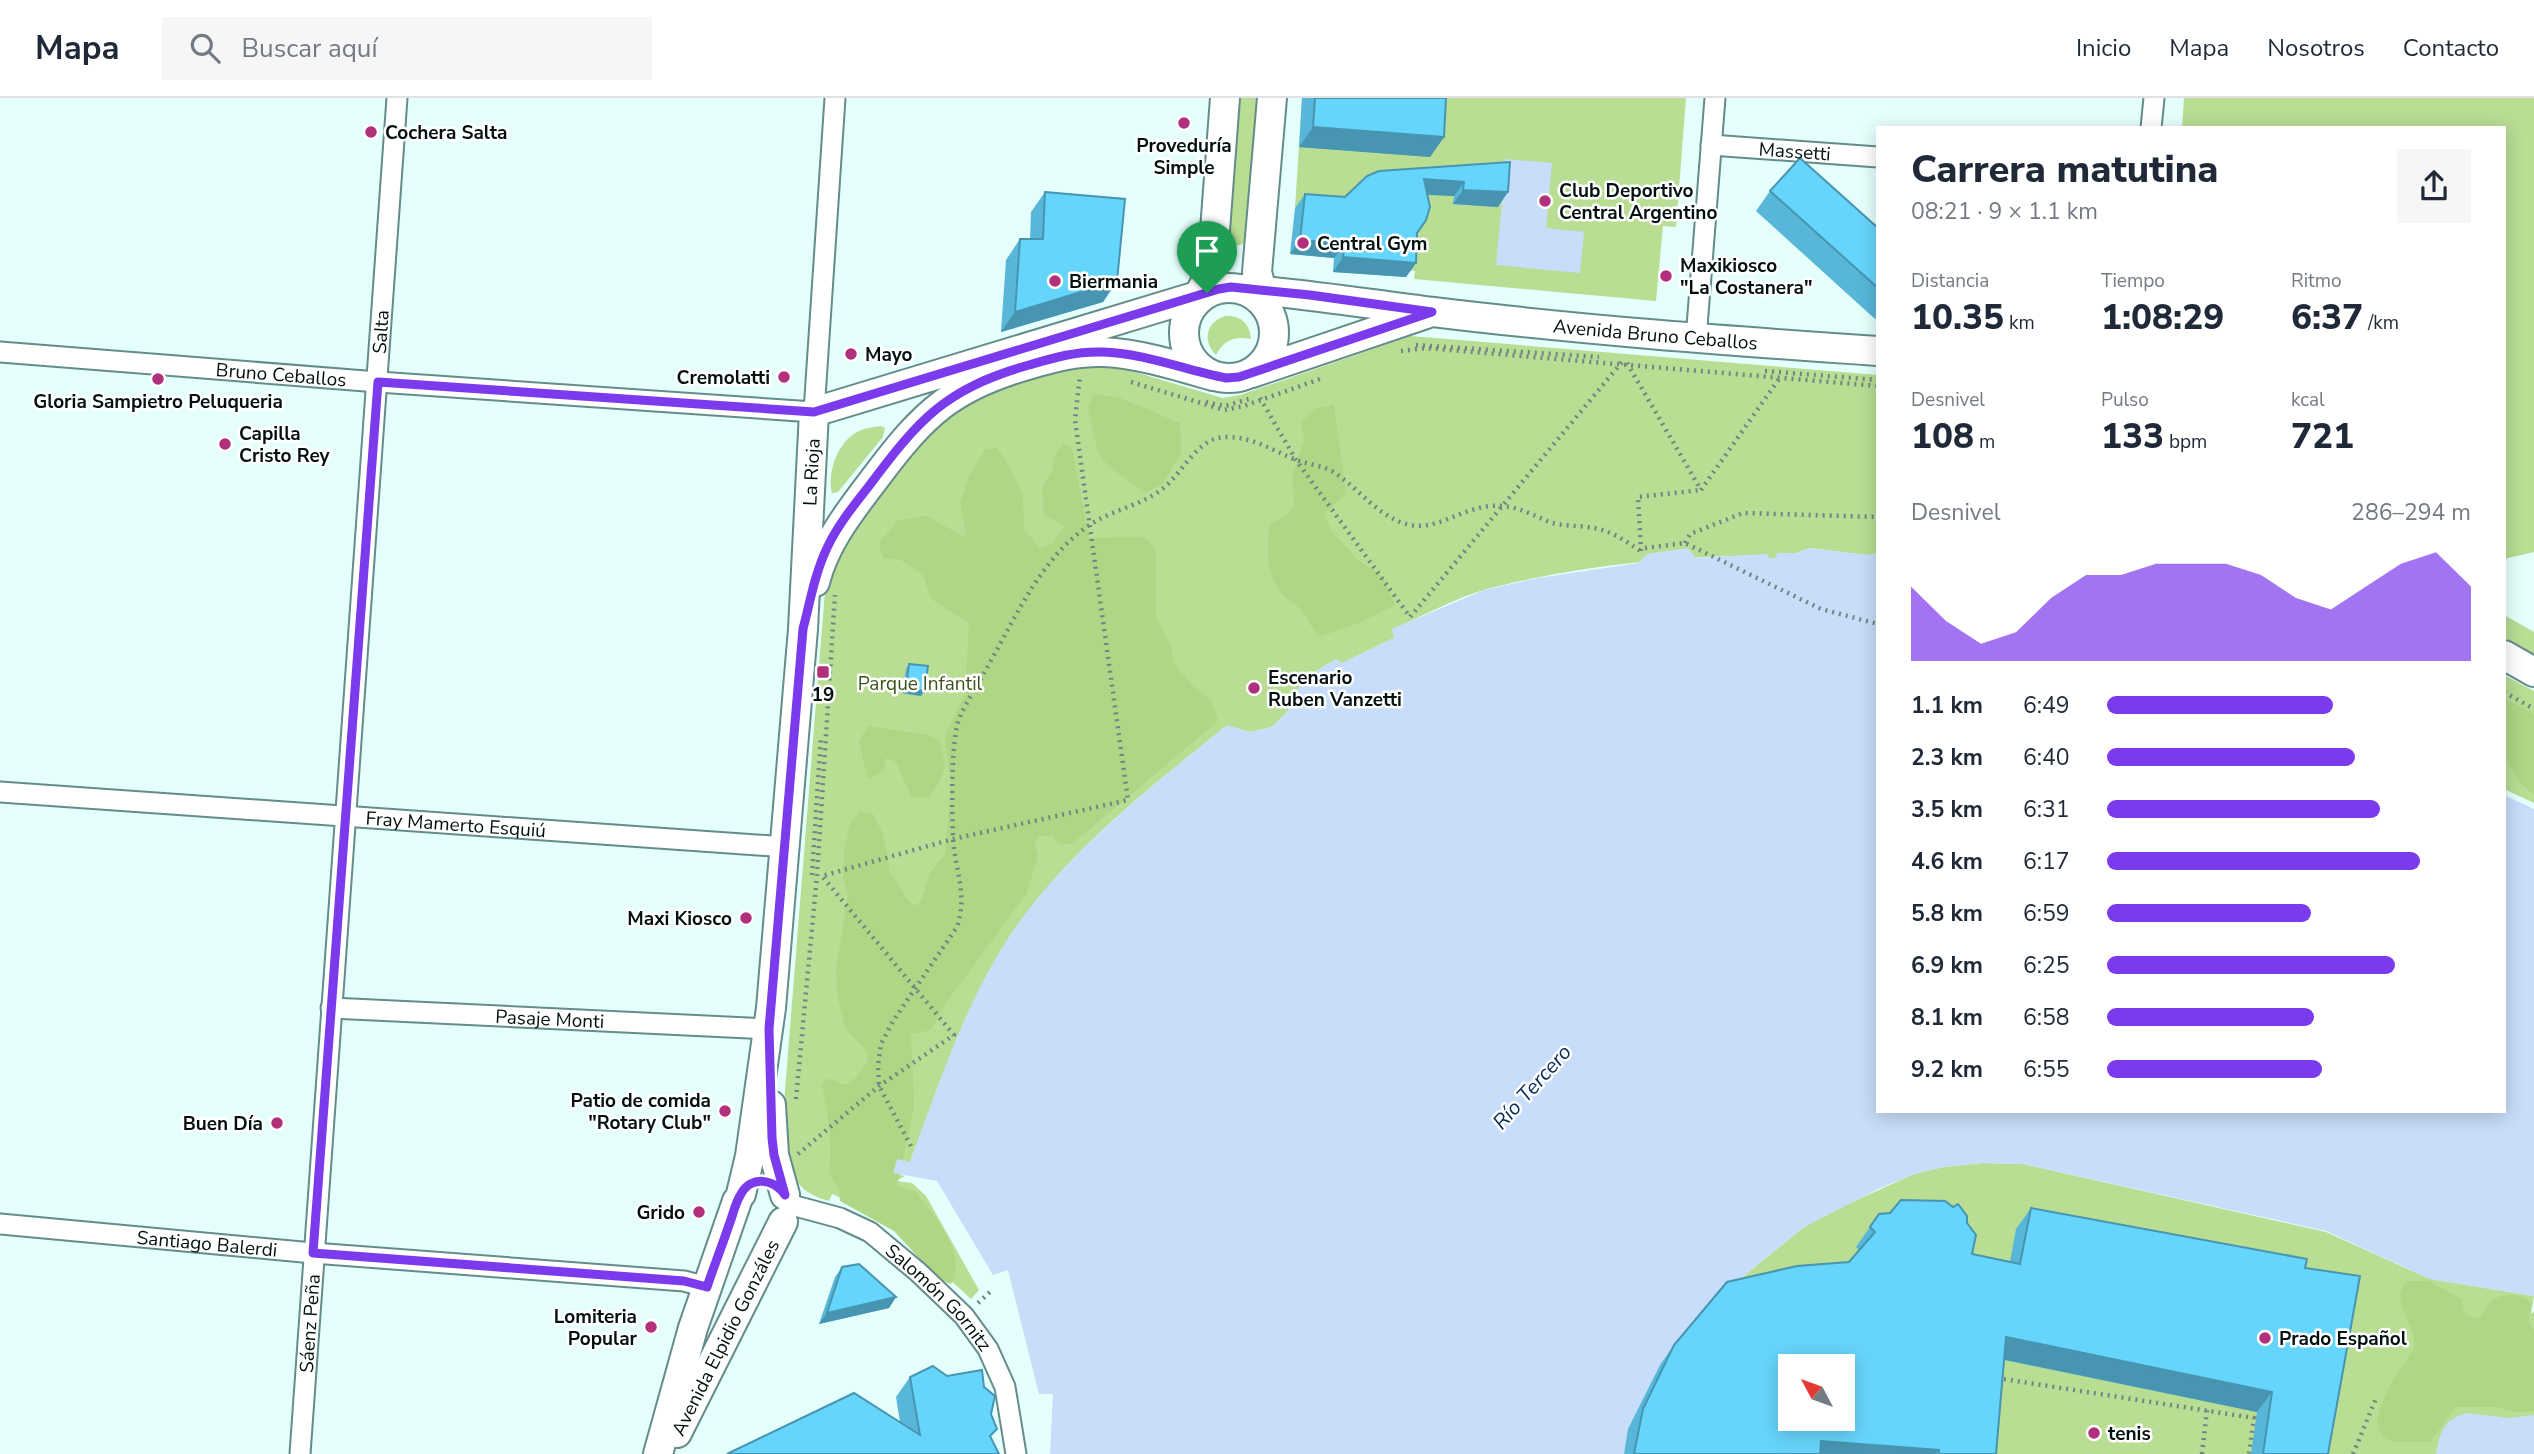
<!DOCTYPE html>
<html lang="es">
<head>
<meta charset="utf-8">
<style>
	:root { --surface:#fff; --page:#f6f6f7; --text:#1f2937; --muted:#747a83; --line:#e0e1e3; --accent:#7c3aed }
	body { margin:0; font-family:"Nunito Sans",sans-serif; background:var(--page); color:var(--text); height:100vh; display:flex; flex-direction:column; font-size:26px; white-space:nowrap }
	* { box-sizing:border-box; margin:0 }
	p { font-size:23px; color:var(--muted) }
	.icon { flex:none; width:38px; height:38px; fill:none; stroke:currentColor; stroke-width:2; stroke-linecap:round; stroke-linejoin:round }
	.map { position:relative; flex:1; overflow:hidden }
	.details { position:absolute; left:1876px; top:28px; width:630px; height:987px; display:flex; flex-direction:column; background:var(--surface); border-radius:0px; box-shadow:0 4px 18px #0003 }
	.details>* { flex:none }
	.needle { width:46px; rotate:311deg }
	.controls { position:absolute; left:1778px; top:1256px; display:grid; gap:14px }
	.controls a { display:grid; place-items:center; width:77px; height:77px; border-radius:0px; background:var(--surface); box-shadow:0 4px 18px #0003; font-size:35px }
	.pin { position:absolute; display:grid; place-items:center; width:60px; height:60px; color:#fff; margin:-72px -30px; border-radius:50% 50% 50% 0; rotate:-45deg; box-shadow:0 0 7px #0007 }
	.pin .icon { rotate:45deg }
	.round { display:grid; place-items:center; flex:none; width:74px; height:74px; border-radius:0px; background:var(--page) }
	.summary { display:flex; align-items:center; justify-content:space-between; height:119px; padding:0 35px }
	h1 { font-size:38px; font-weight:800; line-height:52px }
	.metrics { display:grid; grid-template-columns:repeat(3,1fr); gap:10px; height:119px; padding:7px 35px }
	.metrics div { display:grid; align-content:center }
	.metrics b { font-size:35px; font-weight:800 }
	.metrics small { font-size:19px; font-weight:400 }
	.metrics p { font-size:19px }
	.chart { height:196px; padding:14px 35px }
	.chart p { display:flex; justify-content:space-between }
	.chart svg { width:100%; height:126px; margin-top:7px; fill:var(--accent); opacity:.7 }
	ul { padding:0 35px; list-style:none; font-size:23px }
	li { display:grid; grid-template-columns:112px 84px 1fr; align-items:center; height:52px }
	li i { height:18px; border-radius:9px; background:var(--accent) }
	header { display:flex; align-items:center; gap:42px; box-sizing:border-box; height:98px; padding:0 35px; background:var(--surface); border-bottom:2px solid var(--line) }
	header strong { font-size:33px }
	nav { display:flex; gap:38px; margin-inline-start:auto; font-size:24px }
	.search { width:490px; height:63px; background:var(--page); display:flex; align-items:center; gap:18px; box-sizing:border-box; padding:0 24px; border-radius:0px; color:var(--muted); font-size:26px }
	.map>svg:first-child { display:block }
	.green { fill:#b8dd93 }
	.forest { fill:#aed685 }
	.water { fill:#c7ddf9 }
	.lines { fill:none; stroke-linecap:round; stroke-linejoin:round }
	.street-casing { stroke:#638c8a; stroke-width:23 }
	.secondary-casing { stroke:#638c8a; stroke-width:32 }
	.path { stroke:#718684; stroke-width:4.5; stroke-dasharray:2 5; stroke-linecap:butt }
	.street { stroke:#fff; stroke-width:19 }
	.secondary { stroke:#fff; stroke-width:28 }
	.wall { fill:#58b7d9 }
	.shaded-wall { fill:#4795b0 }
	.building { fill:#66d5fc; stroke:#4795b0; stroke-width:2; fill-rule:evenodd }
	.route-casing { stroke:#fff; stroke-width:14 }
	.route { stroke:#7c3aed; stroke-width:9 }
	.poi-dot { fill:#b2307b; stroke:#fff; stroke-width:2.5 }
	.labels { text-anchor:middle; stroke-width:5; stroke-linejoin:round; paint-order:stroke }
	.poi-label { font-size:19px; font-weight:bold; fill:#021110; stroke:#fff; text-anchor:start }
	.street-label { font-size:19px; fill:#021110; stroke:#fff }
	.park-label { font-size:19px; fill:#3b541d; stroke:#fff }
	.water-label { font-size:21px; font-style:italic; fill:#072c56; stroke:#fff }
</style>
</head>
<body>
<header>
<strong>Mapa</strong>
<div class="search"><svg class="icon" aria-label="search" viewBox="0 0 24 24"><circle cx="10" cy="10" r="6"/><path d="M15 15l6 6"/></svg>Buscar aquí</div>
<nav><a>Inicio</a><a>Mapa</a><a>Nosotros</a><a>Contacto</a></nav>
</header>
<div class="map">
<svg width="2534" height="1356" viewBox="0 0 2534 1356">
	<rect width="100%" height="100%" fill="#e5fffd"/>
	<!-- green -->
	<g class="green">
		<polygon points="1238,0 1257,0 1247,140 1243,146 1235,148 1230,145 1228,139"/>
		<polygon points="1302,0 1686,0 1676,129 1663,128 1656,203 1414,181 1415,173 1406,172 1349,99 1295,110"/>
		<polygon points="2184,0 2534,0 2534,454 2504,461 2504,30 2182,30"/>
		<path d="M1226,218C1241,217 1250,226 1251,241C1234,238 1224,242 1216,257C1202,243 1206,223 1226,218Z"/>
		<path d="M1411,238L1878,277V456L1866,457L1809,450L1797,455H1777V460H1768V457C1677,458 1574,468 1487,491C1455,500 1423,518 1393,531L1394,540L1342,565L1336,561L1303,581L1288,613L1272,629L1250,634L1226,628C1151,689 1071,750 1015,831C966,901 940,985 910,1064L893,1075L905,1078L896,1083L912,1085L926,1098L979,1192L971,1201L884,1121L856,1106L832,1096L829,1103C787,1092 790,1066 782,1030L826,480L845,435L950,307L1051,268L1104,265L1223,300L1240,297Z"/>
		<path d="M881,328L885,330L883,339L838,394L832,395C827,373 838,343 859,333C866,330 874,329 881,328Z"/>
		<polygon points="2504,517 2534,534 2534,556 2504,539"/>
		<polygon points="2504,577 2534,593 2534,705 2504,691"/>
		<polygon points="1982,1065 2023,1066 2326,1134 2430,1181 2534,1198 2531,1216 2534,1213 2534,1356 1983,1356 1865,1159 1854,1170 1712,1204 1804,1129 1837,1111 1914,1076 1943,1069"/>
	</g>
	<!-- forest -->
	<g class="forest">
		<polygon points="1094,295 1120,300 1180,325 1181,354 1164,384 1145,395 1108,368 1098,354 1088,311"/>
		<path d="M1334,307L1346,395L1324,416L1332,434L1358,462L1383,479L1395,507L1359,525L1321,538C1311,532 1308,520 1301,512C1295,505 1285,500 1280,493C1266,475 1266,448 1270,427L1287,417L1294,407L1293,376L1304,342L1301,324L1317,310Z"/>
		<path d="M1064,346L1072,350L1089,440L1144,439L1156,452V518L1171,549L1174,566L1194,589L1212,603L1218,623L1072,746H1059L1052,738H1039L1034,746L1038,757L1027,795L943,909L931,932L911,936L914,1010L897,1088L916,1094C934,1118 968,1155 951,1186L937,1180L894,1133L840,1103L839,1092L829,1075C833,1044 828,1017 822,987L828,980L843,987L856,980L868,962L866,952L846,932L838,900L836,871L848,797L843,780L844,752L850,726L860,714L873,716L883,736L890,774L905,798L914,808L921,803L930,774L945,757L951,685L945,638L965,596L969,525L931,501L923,477L901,462L883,460L879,445L898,422L927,418L966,440L960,404L971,374L985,352L997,350L1009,368L1023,397L1024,431L1040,450L1052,446L1064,428L1044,417L1042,390L1052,373L1056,355Z"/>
		<path d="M2504,600L2534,616V696C2500,676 2504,634 2504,600Z"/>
		<path d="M868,628L928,637L939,642C948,670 946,676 929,699L912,700L896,664L886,660L883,673L868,681L859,643Z"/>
		<path d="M2407,1183H2428L2462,1201L2464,1213L2474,1221L2482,1218C2491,1196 2506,1193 2528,1201L2531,1208L2528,1223L2534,1232V1313L2516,1314L2497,1309H2456L2430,1344C2420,1343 2399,1345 2392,1343C2353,1331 2405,1266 2415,1249C2414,1241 2413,1233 2409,1226C2402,1209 2395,1199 2407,1183Z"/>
	</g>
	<!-- water -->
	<g class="water">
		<polygon points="1506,61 1552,65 1546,130 1584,134 1580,175 1496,167"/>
		<path d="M1688,450L1696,460L1768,456L1769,460H1776L1777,455H1797L1809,450L1866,457L1878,456V1013H2504V697L2534,711V1198L2430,1181L2326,1133L2023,1066L1982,1065L1943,1069L1914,1076L1878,1091L1804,1129L1712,1204L1660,1267L1629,1331L1624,1356H1050L1053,1296H1039L1008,1172L993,1177L937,1083L893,1075L897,1061L910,1064C940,984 966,901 1015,830C1072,750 1151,689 1227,627L1250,634L1272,629L1288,613L1303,581L1336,561L1342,565L1394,540L1392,531L1484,492L1538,480L1639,465L1646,456Z"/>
		<path d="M2468,1315L2509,1320L2534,1317V1356H2436C2440,1334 2444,1320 2468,1315Z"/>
	</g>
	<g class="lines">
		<defs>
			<g id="street">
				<polyline points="2151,30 2154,0"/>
				<path id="s1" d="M1711,47L1878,59"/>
				<polyline points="1696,241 1715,0"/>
				<path id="s2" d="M0,254L378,284L814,314L835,0"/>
				<path id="s3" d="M0,694L786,749"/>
				<path id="s4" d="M331,910L769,931"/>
				<path id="s5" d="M788,1106L840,1120L870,1134L918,1174L964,1218L988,1251L1005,1289L1016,1356"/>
				<path id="s6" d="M0,1126L313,1155L684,1183L707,1189"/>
				<path id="s7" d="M300,1356L397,0"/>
			</g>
			<g id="secondary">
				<circle cx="1229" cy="235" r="45"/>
				<path id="s8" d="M1243,191C1307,196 1369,206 1433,214C1581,232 1729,243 1878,253"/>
				<polyline points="1194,206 1212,172 1225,0"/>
				<polyline points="1266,208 1257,174 1272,0"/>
				<polyline points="1252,275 1426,216"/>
				<path d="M815,484C825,444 851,412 876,379C924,315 952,288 1031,266C1055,259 1079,253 1104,254C1141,256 1178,268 1213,278"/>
				<polyline points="2504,557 2534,574"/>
				<polyline points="771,1007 774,1057 785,1097"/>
				<path id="s9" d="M741,1096L750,1058L771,910L803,531L814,314L1207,195"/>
				<path id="s10" d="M677,1335L783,1124"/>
				<polyline points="658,1356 693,1230 737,1103"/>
			</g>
		</defs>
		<!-- street casing -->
		<use href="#street" class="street-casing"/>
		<!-- secondary casing -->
		<use href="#secondary" class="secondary-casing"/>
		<!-- path -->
		<g class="path">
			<polyline points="1416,247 1599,259"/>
			<polyline points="1401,253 1426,250 1878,288"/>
			<polyline points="1627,265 1701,392"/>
			<polyline points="1765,273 1878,282"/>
			<polyline points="1131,284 1224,312 1244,308 1320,281"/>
			<polyline points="1260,300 1296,362 1410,519 1622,264"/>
			<polyline points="1206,304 1225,308 1252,300"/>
			<polyline points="1701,392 1781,278"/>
			<polyline points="1685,445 1690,436 1743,415 1878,419"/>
			<polyline points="1645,450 1685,445 1821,511 1878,526"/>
			<polyline points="1641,453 1638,399 1701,392"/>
			<polyline points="2504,594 2534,611"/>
			<polyline points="812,777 821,638"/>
			<polyline points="796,1001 817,777 835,497"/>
			<path d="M911,1048L879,988L878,968L881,946L893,923L957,829C968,797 955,772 953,740C952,707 951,665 956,633C959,613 975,593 984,575C1013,525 1039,462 1088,428C1114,410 1145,408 1168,386C1186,369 1200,337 1229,339C1254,340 1272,352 1294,361C1307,367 1323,367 1335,375C1359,391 1375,415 1403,425C1434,436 1460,410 1491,408C1512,406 1529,415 1547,423C1561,429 1579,427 1594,430C1612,433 1627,444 1642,454"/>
			<polyline points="798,1056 879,988 954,937 822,778 953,741 1128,702 1075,322 1080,277"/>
			<polyline points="978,1205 990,1194"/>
			<polyline points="1997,1280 2254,1320 2249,1356"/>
			<polyline points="2202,1356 2207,1312"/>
			<polyline points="2353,1356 2377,1298"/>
		</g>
		<!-- street -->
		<use href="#street" class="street"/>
		<!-- secondary -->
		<use href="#secondary" class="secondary"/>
	</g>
	<!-- wall -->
	<g class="wall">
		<polygon points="1302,0 1446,0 1444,39 1430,59 1299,49"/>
		<polygon points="1510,64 1498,109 1453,106 1454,98 1428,97 1417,135 1416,165 1406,179 1333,174 1334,160 1290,156 1295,110 1305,96 1345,99"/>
		<polygon points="1770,93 1878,130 1878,218 1875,221 1756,113"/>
		<polygon points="1045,94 1117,183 1103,204 1001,234 1006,162 1020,141 1030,141 1031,114"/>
		<polygon points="909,566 924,593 921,598 902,595 906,571"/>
		<polygon points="2031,1110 2305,1170 2328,1356 2251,1356 2257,1314 2004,1262 1996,1356 1624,1356 1628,1331 1660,1267 1674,1247 1849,1164 1859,1152 1856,1149 1879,1116 1967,1125 1972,1156 2010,1164 2016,1131"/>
		<polygon points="842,1169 896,1199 889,1210 819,1226 835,1179"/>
		<polygon points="947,1278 984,1289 991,1316 997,1331 727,1356 900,1324 896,1299 910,1279"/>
	</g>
	<!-- shaded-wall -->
	<g class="shaded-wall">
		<polygon points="1313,29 1444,39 1430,59 1299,49"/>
		<polygon points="1424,81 1464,84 1454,98 1414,96"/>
		<polygon points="1463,92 1508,94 1498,109 1453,106"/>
		<polygon points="1300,142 1344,146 1334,160 1290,156"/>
		<polygon points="1343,159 1416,165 1406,179 1333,174"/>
		<polygon points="1117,183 1103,204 1001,234 1015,214"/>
		<polygon points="906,590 924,593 921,598 902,595"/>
		<polygon points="896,1199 889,1210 819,1226 827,1215"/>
		<polygon points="2006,1239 2272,1294 2257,1314 1992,1259"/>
		<polygon points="1821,1343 1939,1352 1936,1356 1811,1356"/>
	</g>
	<!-- building -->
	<g class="building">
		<polygon points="1315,0 1446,0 1444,39 1313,29"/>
		<polygon points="1800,60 1878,130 1878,190 1770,93"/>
		<polygon points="1510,64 1508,94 1463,92 1464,84 1424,81 1430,109 1426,122 1417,135 1416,165 1343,159 1344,146 1300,142 1305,96 1345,99 1367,78 1379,73"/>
		<polygon points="1045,94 1125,101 1117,183 1015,214 1020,141 1043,141"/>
		<polygon points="909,566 928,568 924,593 906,590"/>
		<path d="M1901,1102L1945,1103L1953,1109L1958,1106L1967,1118V1125L1976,1137L1972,1156L2020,1166L2031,1110L2307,1161L2305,1170L2360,1178L2328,1356H2263L2272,1294L2006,1239L1996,1356H1939V1352L1821,1343L1820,1356H1634L1643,1311L1674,1247L1727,1184L1797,1168L1849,1164L1875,1134L1870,1129L1879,1116L1890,1115ZM1790,1269H1843V1321H1790Z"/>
		<polygon points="859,1166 896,1199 827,1215 842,1169"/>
		<polygon points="933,1268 947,1278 982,1272 984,1289 995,1298 991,1316 997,1331 990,1338 999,1356 727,1356 854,1295 920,1337 910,1279"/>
	</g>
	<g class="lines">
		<defs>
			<path id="route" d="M1231,189L1310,197L1432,214L1239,279L1226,280C1185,272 1144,255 1102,254C1076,253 1053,260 1029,267C946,290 919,321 869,388C854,407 837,428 827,450C815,475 810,504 803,531L769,931L772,1040L774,1057L785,1097C774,1081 751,1077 741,1096C735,1105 733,1117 729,1127C722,1148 714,1168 707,1189L684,1183L313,1155L378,284L814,314L1219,191Z"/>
		</defs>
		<!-- route casing -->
		<use href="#route" class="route-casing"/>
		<!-- route -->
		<use href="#route" class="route"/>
	</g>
	<!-- markers -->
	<g class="poi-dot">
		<circle cx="1184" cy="25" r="7"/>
		<circle cx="371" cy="34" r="7"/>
		<circle cx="1545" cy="103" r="7"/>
		<circle cx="1303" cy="145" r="7"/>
		<circle cx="1666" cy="178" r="7"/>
		<circle cx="1055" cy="183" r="7"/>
		<circle cx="851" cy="256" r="7"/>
		<circle cx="784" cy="279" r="7"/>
		<circle cx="158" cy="281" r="7"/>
		<circle cx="225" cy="346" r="7"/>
		<rect x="816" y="567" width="14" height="14" rx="3.5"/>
		<circle cx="1254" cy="590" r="7"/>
		<circle cx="746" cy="820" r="7"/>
		<circle cx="725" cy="1013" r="7"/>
		<circle cx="277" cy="1025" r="7"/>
		<circle cx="699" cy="1114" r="7"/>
		<circle cx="651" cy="1229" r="7"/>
		<circle cx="2265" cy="1240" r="7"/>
		<circle cx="2094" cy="1335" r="7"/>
	</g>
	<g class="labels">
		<!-- poi labels -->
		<g class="poi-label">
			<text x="385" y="41">Cochera Salta</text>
			<text x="1184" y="54" text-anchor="middle">Proveduría<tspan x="1184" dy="22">Simple</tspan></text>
			<text x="1559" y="99">Club Deportivo<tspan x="1559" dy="22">Central Argentino</tspan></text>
			<text x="1317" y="152">Central Gym</text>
			<text x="1680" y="174">Maxikiosco<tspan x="1680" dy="22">"La Costanera"</tspan></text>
			<text x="1069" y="190">Biermania</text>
			<text x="865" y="263">Mayo</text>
			<text x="770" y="286" text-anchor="end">Cremolatti</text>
			<text x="158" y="310" text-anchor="middle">Gloria Sampietro Peluqueria</text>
			<text x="239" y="342">Capilla<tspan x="239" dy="22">Cristo Rey</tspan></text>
			<text x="1268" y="586">Escenario<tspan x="1268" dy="22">Ruben Vanzetti</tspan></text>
			<text x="823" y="603" text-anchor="middle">19</text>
			<text x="732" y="827" text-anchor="end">Maxi Kiosco</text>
			<text x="711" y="1009" text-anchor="end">Patio de comida<tspan x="711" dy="22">"Rotary Club"</tspan></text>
			<text x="263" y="1032" text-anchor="end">Buen Día</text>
			<text x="685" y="1121" text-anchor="end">Grido</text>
			<text x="637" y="1225" text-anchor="end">Lomiteria<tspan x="637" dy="22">Popular</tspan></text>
			<text x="2279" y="1247">Prado Español</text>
			<text x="2108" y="1342">tenis</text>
		</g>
		<!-- street labels -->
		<g class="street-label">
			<text dy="7" stroke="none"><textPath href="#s1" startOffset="84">Massetti</textPath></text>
			<text dy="7" stroke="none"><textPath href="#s7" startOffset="1125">Salta</textPath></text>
			<text dy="7" stroke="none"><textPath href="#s8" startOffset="415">Avenida Bruno Ceballos</textPath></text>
			<text dy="7" stroke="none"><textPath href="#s2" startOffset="282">Bruno Ceballos</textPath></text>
			<text dy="7" stroke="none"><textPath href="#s9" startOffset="726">La Rioja</textPath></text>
			<text dy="7" stroke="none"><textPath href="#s3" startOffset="457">Fray Mamerto Esquiú</textPath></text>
			<text dy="7" stroke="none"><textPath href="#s4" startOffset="219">Pasaje Monti</textPath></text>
			<text dy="7" stroke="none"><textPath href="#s6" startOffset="208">Santiago Balerdi</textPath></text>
			<text dy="7" stroke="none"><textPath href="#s5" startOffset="182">Salomón Gornitz</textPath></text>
			<text dy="7" stroke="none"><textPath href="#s7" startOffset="131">Sáenz Peña</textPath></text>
			<text dy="7" stroke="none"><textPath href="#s10" startOffset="107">Avenida Elpidio Gonzáles</textPath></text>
		</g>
		<!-- park labels -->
		<g class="park-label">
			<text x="920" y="592">Parque Infantil</text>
		</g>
		<!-- water labels -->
		<g class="water-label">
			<text transform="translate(1532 989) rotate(-48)" y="7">Río Tercero</text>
		</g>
	</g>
</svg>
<div class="controls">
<a><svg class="needle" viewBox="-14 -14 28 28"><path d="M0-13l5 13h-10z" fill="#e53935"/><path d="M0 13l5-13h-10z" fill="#747a83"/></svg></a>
</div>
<div class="pin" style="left:1207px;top:195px;background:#1e9e55"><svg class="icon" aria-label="arrive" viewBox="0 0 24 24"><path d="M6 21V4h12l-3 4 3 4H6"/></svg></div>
<section class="details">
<div class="summary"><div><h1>Carrera matutina</h1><p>08:21 · 9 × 1.1 km</p></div><a class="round"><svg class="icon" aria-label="share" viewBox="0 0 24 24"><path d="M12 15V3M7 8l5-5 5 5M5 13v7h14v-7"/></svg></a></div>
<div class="metrics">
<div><p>Distancia</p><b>10.35<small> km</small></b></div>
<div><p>Tiempo</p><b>1:08:29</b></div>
<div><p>Ritmo</p><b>6:37<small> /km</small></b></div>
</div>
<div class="metrics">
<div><p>Desnivel</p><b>108<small> m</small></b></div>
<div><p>Pulso</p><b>133<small> bpm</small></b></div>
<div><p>kcal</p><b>721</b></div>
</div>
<div class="chart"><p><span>Desnivel</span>286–294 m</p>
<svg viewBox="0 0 160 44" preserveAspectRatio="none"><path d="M0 44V18L10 30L20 38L30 34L40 22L50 14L60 14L70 10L80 10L90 10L100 14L110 22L120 26L130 18L140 10L150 6L160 18V44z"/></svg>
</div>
<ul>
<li><b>1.1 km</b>6:49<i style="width:62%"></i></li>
<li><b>2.3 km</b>6:40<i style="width:68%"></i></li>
<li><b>3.5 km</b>6:31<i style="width:75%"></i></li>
<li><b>4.6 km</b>6:17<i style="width:86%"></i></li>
<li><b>5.8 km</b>6:59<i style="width:56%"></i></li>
<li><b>6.9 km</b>6:25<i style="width:79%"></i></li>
<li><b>8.1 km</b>6:58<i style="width:57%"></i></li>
<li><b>9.2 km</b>6:55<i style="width:59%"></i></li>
</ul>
</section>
</div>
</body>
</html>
